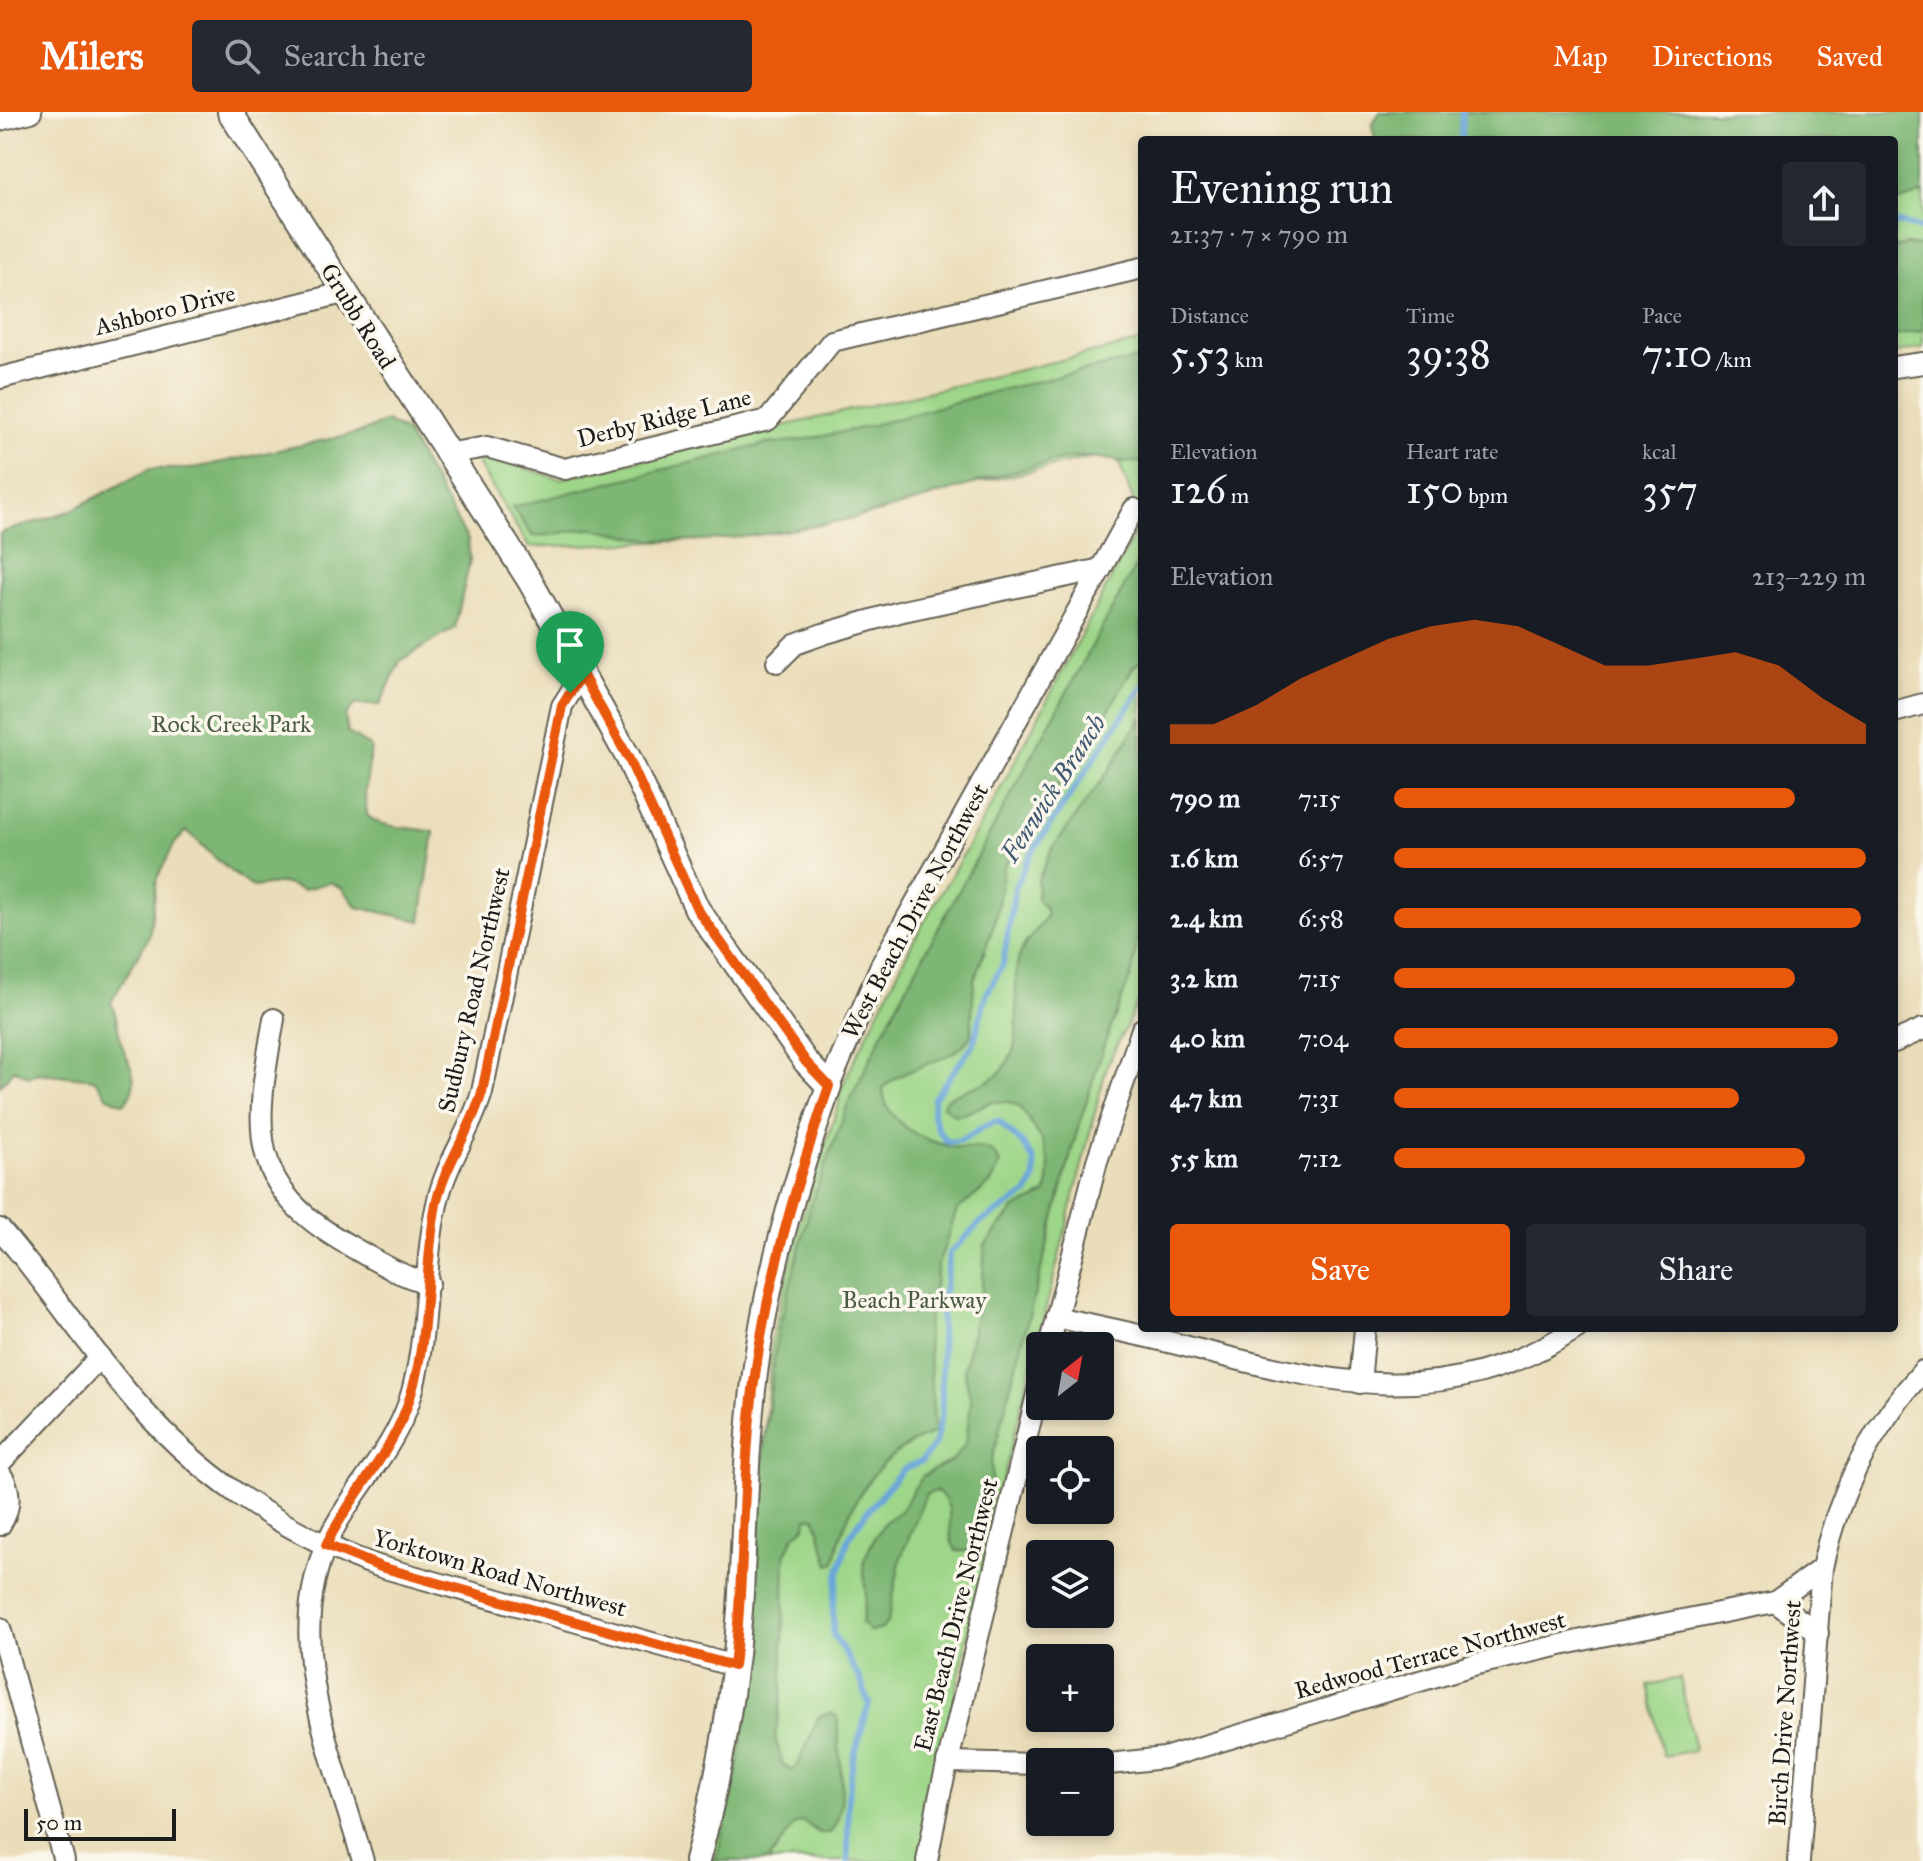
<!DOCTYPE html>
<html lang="en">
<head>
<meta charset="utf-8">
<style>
	:root { --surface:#171b24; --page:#242831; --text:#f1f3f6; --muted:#9ea1a6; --accent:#ea580c }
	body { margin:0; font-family:"IM FELL Great Primer",serif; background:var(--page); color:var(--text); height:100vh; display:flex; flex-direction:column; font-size:30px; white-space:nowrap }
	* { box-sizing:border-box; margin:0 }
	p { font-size:26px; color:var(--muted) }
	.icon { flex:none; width:44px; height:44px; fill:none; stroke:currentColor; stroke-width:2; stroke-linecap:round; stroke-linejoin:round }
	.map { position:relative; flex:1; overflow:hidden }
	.panel { position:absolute; left:1138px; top:24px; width:760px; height:1196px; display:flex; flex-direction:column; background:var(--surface); border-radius:8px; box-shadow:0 4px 12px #0003 }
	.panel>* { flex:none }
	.needle { width:52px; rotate:31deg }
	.fabs { position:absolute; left:1026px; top:1220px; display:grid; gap:16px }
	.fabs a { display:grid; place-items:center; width:88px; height:88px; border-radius:8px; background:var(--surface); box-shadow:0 4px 12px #0003; font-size:40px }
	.scale { position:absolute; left:24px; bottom:20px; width:152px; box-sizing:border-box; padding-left:8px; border:4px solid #1c1c1c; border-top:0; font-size:22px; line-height:28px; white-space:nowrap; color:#1c1c1c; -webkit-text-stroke:6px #fbf7ec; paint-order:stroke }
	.pin { position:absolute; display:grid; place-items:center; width:68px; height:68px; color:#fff; margin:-82px -34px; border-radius:50% 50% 50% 0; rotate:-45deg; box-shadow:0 0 8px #0007 }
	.pin .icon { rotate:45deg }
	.round { display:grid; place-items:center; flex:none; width:84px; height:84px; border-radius:8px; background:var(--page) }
	.headline { display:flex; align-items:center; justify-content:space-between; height:136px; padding:0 32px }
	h1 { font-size:44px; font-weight:600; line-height:60px }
	.figures { display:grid; grid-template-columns:repeat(3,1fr); gap:12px; height:136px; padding:8px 32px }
	.figures div { display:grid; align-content:center }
	.figures b { font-size:40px; font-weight:600 }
	.figures small { font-size:22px; font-weight:400 }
	.figures p { font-size:22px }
	.chart { height:224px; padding:16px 32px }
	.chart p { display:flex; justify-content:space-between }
	.chart svg { width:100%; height:144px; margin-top:8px; fill:var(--accent); opacity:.7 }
	.primary-button { display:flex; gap:16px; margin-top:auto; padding:16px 32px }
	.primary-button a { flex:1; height:92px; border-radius:8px; background:var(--accent); color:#fff; font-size:32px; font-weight:600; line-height:92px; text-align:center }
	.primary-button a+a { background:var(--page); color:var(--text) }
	ul { padding:0 32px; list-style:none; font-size:26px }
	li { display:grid; grid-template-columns:128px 96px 1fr; align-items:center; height:60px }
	li i { height:20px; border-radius:10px; background:var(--accent) }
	header { display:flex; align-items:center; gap:48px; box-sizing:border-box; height:112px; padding:0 40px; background:var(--accent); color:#fff }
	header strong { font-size:38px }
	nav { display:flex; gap:44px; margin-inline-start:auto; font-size:28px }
	.search { width:560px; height:72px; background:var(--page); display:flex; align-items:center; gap:20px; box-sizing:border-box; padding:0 28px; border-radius:8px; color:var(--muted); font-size:30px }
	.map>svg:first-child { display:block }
	.green { fill:#9ed689; stroke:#5d7952; stroke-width:2 }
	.forest { fill:#7eb775; stroke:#4d6a48; stroke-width:2 }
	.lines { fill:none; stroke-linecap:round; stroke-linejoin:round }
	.stream { stroke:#68a4d9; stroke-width:6 }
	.minor-casing { stroke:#646053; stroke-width:24 }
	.tertiary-casing { stroke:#646053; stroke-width:28 }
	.minor { stroke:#fff; stroke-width:20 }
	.tertiary { stroke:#fff; stroke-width:24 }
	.route-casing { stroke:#fff; stroke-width:16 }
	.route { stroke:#ea580c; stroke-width:10 }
	.labels { text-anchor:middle; stroke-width:7; stroke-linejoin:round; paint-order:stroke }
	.street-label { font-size:24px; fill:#1c1c1c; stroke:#fbf7ec }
	.park-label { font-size:24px; fill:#4a5d42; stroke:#fbf7ec }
	.water-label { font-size:26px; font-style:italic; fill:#3e5971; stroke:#fbf7ec }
</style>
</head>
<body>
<header>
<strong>Milers</strong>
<div class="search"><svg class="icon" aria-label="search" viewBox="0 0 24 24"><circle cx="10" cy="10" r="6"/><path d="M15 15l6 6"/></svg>Search here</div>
<nav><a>Map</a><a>Directions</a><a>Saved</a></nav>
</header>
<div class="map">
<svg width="1923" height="1749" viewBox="0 0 1923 1749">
	<rect width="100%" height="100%" fill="#fbf7ec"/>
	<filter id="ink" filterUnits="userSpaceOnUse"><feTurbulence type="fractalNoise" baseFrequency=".0125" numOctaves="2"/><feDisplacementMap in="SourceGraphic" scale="16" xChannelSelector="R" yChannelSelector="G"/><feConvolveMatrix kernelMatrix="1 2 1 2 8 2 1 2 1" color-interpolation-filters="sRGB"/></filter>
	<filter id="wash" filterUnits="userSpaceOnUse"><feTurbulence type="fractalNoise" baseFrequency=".006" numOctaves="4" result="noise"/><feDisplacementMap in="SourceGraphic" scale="32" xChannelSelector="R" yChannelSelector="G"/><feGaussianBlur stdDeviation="1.8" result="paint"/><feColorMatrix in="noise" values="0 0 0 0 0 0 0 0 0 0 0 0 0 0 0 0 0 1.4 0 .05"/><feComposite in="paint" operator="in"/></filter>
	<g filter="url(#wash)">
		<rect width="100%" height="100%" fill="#eaddb9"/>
		<!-- green -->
		<g class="green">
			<polygon points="1923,45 1923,236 1894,241 1894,51"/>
			<polygon points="1142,229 1142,882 1107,953 998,1387 919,1749 712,1749 744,1590 772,1227 799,1114 840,988 836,986 913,829 994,689 1141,410 1115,340 775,417 676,429 529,435 478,352 485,344 560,367"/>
			<polygon points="1680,1566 1695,1638 1663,1644 1648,1573"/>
		</g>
		<!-- forest -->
		<g class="forest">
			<polygon points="1380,0 1923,0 1923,81 1894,91 1894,28 1375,28 1372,12"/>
			<polygon points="1905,132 1923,134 1923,219 1894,224 1894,136"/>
			<path d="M1142,246V350C1117,352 1096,342 1070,346C990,361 915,395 835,410C777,421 712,432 653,428C633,427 613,418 593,417C574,416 554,425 533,424L512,395L766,332C843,326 918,299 993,280C1042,267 1092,257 1142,246Z"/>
			<path d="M386,309L406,320L468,428L470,448L455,516L400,549L380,593H354L345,604L348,621L371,635L365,683L367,703C379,717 415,715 434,720L421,809L357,795L342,776L330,770L303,778L283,771L253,775C227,760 208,738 187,719L175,731L157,766L149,825L111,890C118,904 117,918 122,933C130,957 143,968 124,992L108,985L94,967L38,961L29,965L14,957L0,974V421L70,399L150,357H190L362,320Z"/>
			<path d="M1142,442V548L1133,555L1084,643L1039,696L1004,755L995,809L974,869L971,923C957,951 906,952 883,976C884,1011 923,1029 953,1035C971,1038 994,1029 1000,1053L991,1071L957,1098L938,1153L927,1217L935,1321C876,1340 846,1393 834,1451L829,1453L815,1405L807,1406L806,1414L794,1424L785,1444L782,1583L775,1625L783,1653L793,1658L798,1653L819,1604L831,1601L838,1605C836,1640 852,1695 830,1721H819L803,1709L795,1712L768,1749H716L736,1664L750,1581L764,1336L777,1224L810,1095L848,992L895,896Z"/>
			<path d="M1142,604V751L1137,769L1138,824L1132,861L1104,933L1075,1026L991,1351C994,1376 986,1420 970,1440L956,1438C942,1418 960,1394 936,1379L926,1382L901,1445L888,1509L882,1517L870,1520L862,1511L866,1484L863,1450L875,1425L885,1410L901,1398L922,1364L953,1348L966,1331L971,1289L964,1258L982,1176L985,1133L1014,1097L1045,1082L1048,1075L1049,1050L1041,1026L1019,994L1008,990H991L964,1002L955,1003L943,994L945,988C960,976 981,976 996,964C1032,935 1008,883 1019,845C1024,828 1038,820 1046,804V797L1037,787L1038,768L1052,737L1110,657Z"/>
		</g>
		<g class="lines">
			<!-- stream -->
			<g class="stream">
				<polyline points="1461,28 1462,0"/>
				<polyline points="1894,110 1923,117"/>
				<path d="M848,1749V1687L853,1648L869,1592L859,1565L833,1522V1495L838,1463L849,1425L866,1401L903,1357L922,1349L935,1331L942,1301L941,1199L950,1141L981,1110L1027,1082L1035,1067L1034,1049L1024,1033L998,1009C977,1012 969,1033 946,1029L938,1018L933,1003L934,986L973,933L986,883L1003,852L1015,775L1030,743L1142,575"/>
			</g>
		</g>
	</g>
	<g filter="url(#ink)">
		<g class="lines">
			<defs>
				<g id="minor">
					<polyline points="0,8 31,0"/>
					<polyline points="1894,255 1923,251"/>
					<polyline points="0,266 343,181"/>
					<polyline points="446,342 487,335 565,357 768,308 832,229 1142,156"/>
					<polyline points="777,550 795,532 823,522 903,499 1101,457"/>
					<polyline points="1894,600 1923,592"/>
					<path d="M274,907C255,1015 243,1075 352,1135C376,1149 402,1165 429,1171"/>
					<polyline points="1894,930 1923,917"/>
					<polyline points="829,974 881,853 1134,397"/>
					<path d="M0,1117C44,1168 81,1224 124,1276C191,1358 280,1421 381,1455L734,1554"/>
					<path d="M1056,1205C1101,1215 1147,1224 1192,1236C1333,1272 1446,1301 1577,1216"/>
					<polyline points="1049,1234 1097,1049 1142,917"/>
					<polyline points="1360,1271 1365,1216"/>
					<polyline points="0,1351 100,1245"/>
					<path d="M0,1361C12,1378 11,1396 0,1413"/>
					<polyline points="1775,1490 1818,1521"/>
					<polyline points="0,1516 64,1749"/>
					<polyline points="947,1650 1040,1652"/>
					<polyline points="1100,1653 1164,1646 1473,1553 1596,1525 1775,1490 1822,1456"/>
					<path d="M363,1749C333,1643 278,1526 332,1420C356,1374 392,1340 409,1290C430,1225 422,1157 437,1092C445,1052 471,1019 482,980L562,594L582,562"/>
					<polyline points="927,1749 939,1686 1040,1270"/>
					<path d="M1799,1749L1822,1456C1838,1381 1871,1316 1923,1259"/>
				</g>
				<path id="tertiary" d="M230,0L530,469L629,647L697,797L806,950L829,974C796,1068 767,1162 755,1261C745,1340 745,1419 740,1498C734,1582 719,1667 697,1749"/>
			</defs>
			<!-- minor casing -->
			<use href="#minor" class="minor-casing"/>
			<!-- tertiary casing -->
			<use href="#tertiary" class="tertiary-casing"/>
			<!-- minor -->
			<use href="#minor" class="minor"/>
			<!-- tertiary -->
			<use href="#tertiary" class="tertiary"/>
		</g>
	</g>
	<g class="lines" filter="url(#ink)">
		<defs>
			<path id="route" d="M582,562L629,647L697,797L806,950L829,974C792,1083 761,1190 750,1305C742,1387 744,1471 734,1554L381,1455L326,1433C349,1385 387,1348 406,1297C431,1231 423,1161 436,1092C445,1052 471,1019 482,980L562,594Z"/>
		</defs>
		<!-- route casing -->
		<use href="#route" class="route-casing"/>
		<!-- route -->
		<use href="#route" class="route"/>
	</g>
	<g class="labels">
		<!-- street labels -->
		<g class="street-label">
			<text transform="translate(165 198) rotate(-14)" y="8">Ashboro Drive</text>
			<text transform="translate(358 204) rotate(58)" y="8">Grubb Road</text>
			<text transform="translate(664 306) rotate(-14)" y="8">Derby Ridge Lane</text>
			<text transform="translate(915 799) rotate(-62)" y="8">West Beach Drive Northwest</text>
			<text transform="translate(474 878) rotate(-77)" y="8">Sudbury Road Northwest</text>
			<text transform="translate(500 1461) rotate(16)" y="8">Yorktown Road Northwest</text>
			<text transform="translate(956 1503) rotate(-76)" y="8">East Beach Drive Northwest</text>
			<text transform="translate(1430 1543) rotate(-15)" y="8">Redwood Terrace Northwest</text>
			<text transform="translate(1785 1601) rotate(-86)" y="8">Birch Drive Northwest</text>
		</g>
		<!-- park labels -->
		<g class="park-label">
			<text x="231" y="620">Rock Creek Park</text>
			<text x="914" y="1196">Beach Parkway</text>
		</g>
		<!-- water labels -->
		<g class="water-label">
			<text transform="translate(1053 676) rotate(-57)" y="9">Fenwick Branch</text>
		</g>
	</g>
</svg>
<div class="fabs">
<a><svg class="needle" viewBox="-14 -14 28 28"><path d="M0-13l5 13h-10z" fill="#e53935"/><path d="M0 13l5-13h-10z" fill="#9ea1a6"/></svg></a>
<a><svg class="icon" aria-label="locate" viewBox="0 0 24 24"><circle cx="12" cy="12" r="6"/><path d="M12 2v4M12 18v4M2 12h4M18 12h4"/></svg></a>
<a><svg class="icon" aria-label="layers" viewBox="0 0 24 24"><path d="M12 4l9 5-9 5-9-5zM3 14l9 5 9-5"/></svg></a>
<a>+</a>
<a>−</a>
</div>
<div class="scale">50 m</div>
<div class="pin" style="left:570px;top:581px;background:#1e9e55"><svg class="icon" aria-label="arrive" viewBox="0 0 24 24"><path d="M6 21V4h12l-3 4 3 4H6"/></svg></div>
<section class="panel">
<div class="headline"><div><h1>Evening run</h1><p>21:37 · 7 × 790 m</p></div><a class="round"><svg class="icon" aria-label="share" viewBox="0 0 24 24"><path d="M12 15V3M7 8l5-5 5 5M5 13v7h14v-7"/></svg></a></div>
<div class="figures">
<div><p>Distance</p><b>5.53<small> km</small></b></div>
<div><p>Time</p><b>39:38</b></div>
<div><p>Pace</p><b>7:10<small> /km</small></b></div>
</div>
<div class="figures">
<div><p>Elevation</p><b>126<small> m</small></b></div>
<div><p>Heart rate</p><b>150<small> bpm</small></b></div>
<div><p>kcal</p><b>357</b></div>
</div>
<div class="chart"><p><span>Elevation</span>213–229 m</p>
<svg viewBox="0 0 160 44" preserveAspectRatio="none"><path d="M0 44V38L10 38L20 32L30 24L40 18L50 12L60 8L70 6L80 8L90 14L100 20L110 20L120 18L130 16L140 20L150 30L160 38V44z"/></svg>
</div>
<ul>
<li><b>790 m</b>7:15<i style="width:85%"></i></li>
<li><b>1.6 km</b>6:57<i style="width:100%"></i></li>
<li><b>2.4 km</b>6:58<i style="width:99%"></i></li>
<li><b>3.2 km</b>7:15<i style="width:85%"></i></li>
<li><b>4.0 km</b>7:04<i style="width:94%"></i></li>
<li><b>4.7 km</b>7:31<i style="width:73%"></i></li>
<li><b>5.5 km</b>7:12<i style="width:87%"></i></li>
</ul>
<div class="primary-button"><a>Save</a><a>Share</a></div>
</section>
</div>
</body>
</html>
